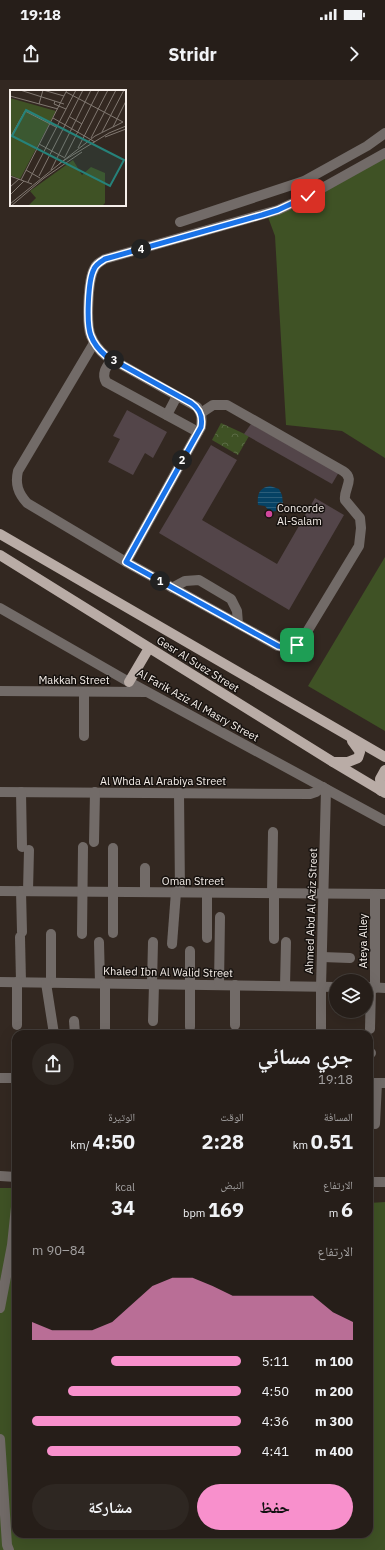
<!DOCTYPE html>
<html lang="ar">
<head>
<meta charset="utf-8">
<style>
	:root { --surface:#261e19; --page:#2e2722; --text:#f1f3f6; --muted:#a4a2a2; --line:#423c38; --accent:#f890cc }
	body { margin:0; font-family:"IBM Plex Sans","Noto Naskh Arabic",sans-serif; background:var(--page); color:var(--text); direction:rtl; height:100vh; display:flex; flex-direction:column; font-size:15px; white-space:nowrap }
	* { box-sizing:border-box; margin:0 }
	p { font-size:13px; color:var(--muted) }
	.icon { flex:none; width:22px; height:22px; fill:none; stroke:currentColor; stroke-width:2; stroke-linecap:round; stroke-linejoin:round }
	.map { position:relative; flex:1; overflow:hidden; direction:ltr }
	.side { position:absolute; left:12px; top:950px; width:361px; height:508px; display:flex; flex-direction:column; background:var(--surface); border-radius:12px; box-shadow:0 4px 16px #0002,0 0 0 1px var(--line); direction:rtl }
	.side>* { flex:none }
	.buttons { position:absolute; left:329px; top:894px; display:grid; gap:8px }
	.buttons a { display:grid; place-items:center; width:44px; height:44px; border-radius:50%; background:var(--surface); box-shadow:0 4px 16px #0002,0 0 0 1px var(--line); font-size:20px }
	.pin { position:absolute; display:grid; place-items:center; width:34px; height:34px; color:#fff; margin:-17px; border-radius:8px; box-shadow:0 2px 6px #0006 }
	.km { position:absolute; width:20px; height:20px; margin:-10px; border-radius:50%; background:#222; color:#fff; font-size:11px; line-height:20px; text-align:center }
	.round { display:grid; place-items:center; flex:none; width:42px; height:42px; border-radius:21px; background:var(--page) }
	.overview { display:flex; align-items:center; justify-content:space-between; height:68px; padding:0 20px }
	h1 { font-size:22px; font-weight:700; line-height:30px }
	.metrics { display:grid; grid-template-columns:repeat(3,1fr); gap:6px; height:68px; padding:4px 20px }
	.metrics div { display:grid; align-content:center }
	.metrics b { font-size:20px; font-weight:700 }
	.metrics small { font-size:11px; font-weight:400 }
	.metrics p { font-size:11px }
	.chart { height:112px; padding:8px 20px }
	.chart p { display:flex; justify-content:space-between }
	.chart svg { width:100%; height:72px; margin-top:4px; fill:var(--accent); opacity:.7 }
	.action { display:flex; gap:8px; margin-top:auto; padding:8px 20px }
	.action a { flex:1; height:46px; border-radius:24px; background:var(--accent); color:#111; font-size:16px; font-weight:700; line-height:46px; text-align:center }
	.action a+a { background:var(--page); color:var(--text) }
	ul { padding:0 20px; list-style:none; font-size:13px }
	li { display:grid; grid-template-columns:64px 48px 1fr; align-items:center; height:30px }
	li i { height:10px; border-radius:5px; background:var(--accent) }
	.status { display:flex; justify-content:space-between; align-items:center; height:28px; padding:0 20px; background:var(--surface); direction:ltr }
	.status svg { height:11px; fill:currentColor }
	header { display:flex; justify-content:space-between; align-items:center; height:52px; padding:0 20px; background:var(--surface); font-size:18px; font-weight:700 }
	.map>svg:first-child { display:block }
	.park { fill:url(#park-crowns) }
	.pitch { fill:#3f5225 }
	.water { fill:url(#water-rules) }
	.building { fill:#534549 }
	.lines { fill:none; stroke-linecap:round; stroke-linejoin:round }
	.minor { stroke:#726b68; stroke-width:10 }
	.major { stroke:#b9aca6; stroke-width:10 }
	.route-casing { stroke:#fff; stroke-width:8 }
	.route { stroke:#1a73e8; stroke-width:5 }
	.hotel-dot { fill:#d1479c; stroke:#17120f; stroke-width:1.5 }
	.labels { text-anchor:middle; stroke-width:3; stroke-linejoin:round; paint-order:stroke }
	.poi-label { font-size:11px; fill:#f6efea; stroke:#17120f; text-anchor:start }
	.street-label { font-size:11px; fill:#f6efea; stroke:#17120f }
	.inset-road { fill:none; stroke:#817871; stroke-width:1 }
	.view { fill:#26827a; fill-opacity:0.15; stroke:#26827a; stroke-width:2 }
	.inset-edge { fill:none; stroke:#f6efea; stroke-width:2 }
</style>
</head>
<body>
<div class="status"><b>19:18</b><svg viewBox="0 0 49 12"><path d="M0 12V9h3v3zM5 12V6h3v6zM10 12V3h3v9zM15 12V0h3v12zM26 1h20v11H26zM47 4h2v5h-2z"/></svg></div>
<header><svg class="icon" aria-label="forward" viewBox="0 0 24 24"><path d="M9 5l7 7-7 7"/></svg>Stridr<svg class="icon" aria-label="share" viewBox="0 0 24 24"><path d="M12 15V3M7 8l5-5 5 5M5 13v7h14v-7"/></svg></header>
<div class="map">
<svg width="385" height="1470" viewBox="0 0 385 1470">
	<defs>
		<pattern id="park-crowns" width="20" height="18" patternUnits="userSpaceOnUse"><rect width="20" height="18" fill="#3f5225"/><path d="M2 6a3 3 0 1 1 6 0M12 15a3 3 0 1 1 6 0" fill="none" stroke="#5b6b45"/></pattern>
		<pattern id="water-rules" width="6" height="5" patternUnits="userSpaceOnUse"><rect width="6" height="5" fill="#064264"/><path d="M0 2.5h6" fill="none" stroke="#2b5e7a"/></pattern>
	</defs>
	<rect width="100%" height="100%" fill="#332821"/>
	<!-- park -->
	<polygon class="park" points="221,343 249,356 238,375 212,360"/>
	<!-- pitch -->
	<g class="pitch">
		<polygon points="385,78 385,378 342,351 286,345 275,156 268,137 295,128"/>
		<polygon points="385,477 385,651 308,606"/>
		<polygon points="0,1108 16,1108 16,1454 369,1454 369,1123 385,1122 385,1470 0,1470"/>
	</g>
	<!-- water -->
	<path class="water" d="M270,406L279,409L282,415L283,424L276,431L270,432L265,426L258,425C257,414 259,408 270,406Z"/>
	<!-- building -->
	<g class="building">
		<polygon points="127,330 167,352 153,378 145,373 133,395 108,382 120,359 113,356"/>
		<polygon points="251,344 339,392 332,404 244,354"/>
		<polygon points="211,365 237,380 202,440 277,484 315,418 344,435 289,530 159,453"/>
	</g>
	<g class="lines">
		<!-- minor -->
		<g class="minor">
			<polyline points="180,142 304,101 367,66 385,53"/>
			<path d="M94,263L18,391C15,404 18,413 27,423L126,482L278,566C288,569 295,567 302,560L359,466L361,448L360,438L345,420C343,409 356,399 343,391L227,325H213L201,333"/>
			<path d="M112,279C107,286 101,293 106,302L198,352"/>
			<polyline points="167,335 177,316"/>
			<path d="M126,482L201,347C202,338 202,334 197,327L106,276C99,270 94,264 91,256C86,245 88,200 94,189C96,184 100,182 105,179L278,130L308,116L385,73"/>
			<polyline points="172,508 185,501 199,500 231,519 237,531 238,544"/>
			<polyline points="0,528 129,602 385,741"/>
			<polyline points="0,611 146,612"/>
			<polyline points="84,656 84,612"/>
			<polyline points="0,712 310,714 316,712 323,707"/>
			<polyline points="21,712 22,767"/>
			<polyline points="179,713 180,812"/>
			<polyline points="94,762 95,712"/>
			<polyline points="0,811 385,814"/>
			<polyline points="21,811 22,852"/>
			<polyline points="28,811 29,770"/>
			<polyline points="145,812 145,788"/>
			<polyline points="207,813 207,858"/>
			<polyline points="272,813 273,752"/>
			<polyline points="274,813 274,859"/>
			<polyline points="113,853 113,768"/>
			<polyline points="51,854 51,903"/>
			<polyline points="82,854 83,767"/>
			<polyline points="20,857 21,902"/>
			<polyline points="99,862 100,903"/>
			<polyline points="172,864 176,812"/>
			<polyline points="322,877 350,878"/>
			<polyline points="0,902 336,907"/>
			<polyline points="46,903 54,954"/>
			<polyline points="152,904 153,862"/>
			<polyline points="219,905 220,837"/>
			<polyline points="235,905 235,945"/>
			<polyline points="285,906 286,862"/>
			<polyline points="368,907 385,908"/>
			<polyline points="375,908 375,814"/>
			<polyline points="74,941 75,954"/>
			<polyline points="153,941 154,904"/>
			<polyline points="17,945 17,902"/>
			<polyline points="190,947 190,871"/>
			<polyline points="370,949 371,907"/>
			<polyline points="105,954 105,904"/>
			<polyline points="321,954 321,907 326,709"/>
			<polyline points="369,973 371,973"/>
			<polyline points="0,998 16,998"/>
			<polyline points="369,1003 385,1003"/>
			<polyline points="375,1044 377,1003"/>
			<polyline points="0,1096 16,1097"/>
			<polyline points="369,1102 385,1102"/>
			<polyline points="0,1228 12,1165 16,1127"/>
			<polyline points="0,1359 7,1465 9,1470"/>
		</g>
		<!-- major -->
		<g class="major">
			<polyline points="0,454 385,677"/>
			<polyline points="0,475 333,682 385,713"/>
			<polyline points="129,602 149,568"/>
			<polyline points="333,682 348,682 358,678 360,672 352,661"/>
			<polyline points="381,711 380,699 385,690"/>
		</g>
	</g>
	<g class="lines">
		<defs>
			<path id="route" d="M297,565C290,568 286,568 278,566L126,482L201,347C203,336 200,329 191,323L106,276C99,270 94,264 91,256C86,244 88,200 94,189C96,184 100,182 105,179L262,135L278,130L308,116"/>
		</defs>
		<!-- route casing -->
		<use href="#route" class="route-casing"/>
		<!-- route -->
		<use href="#route" class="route"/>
	</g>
	<!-- markers -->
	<circle class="hotel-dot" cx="269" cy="434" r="4"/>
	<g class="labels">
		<!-- poi labels -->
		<g class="poi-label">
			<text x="277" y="432">Concorde<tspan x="277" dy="13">Al-Salam</tspan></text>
		</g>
		<!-- street labels -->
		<g class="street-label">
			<text transform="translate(198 584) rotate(32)" y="4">Gesr Al Suez Street</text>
			<text x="74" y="604">Makkah Street</text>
			<text transform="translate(198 625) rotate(29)" y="4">Al Farik Aziz Al Masry Street</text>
			<text x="163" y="705">Al Whda Al Arabiya Street</text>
			<text x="193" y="805">Oman Street</text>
			<text transform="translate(311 831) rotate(-88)" y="4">Ahmed Abd Al Aziz Street</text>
			<text transform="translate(363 861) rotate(-90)" y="4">Ateya Alley</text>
			<text transform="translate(168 892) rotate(1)" y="4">Khaled Ibn Al Walid Street</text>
		</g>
	</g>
	<!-- overview -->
	<g transform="translate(10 10)">
		<rect width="116" height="116" fill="#332821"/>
		<path d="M0,8L46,21L10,89L0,85ZM63,70L72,85L81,77L95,83V113L92,116H18L26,108L20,101Z" fill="#3f5225"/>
		<path class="inset-road" d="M10,0L54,14M33,0L54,6M56,2L113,32M0,6L48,19M45,11L44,14L56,19M29,14L33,0M60,27L72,34M43,28L85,52M103,37L116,11M92,42L114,0M95,47L116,39M0,48L15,21L46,37M81,48L106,0M29,54L55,68M68,58L98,0M55,67L89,0M49,74L85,46L113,32M16,80L30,88M41,80L81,0M0,86L22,94M29,86L73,0M11,90L57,0M18,92L66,0M0,97L9,89M0,105L14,91M0,114L53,71L99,43L116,36M1,116L34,88L72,62"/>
		<path class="view" d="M16,20L114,70L100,96L2,46Z"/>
		<rect width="116" height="116" class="inset-edge"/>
	</g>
</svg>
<div class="buttons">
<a><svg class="icon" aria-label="layers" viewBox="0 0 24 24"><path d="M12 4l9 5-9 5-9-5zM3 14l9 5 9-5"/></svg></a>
</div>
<div class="pin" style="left:297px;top:565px;background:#1e9e55"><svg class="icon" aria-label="arrive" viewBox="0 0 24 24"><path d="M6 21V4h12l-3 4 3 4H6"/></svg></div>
<div class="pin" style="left:308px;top:116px;background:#d93025"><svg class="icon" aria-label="check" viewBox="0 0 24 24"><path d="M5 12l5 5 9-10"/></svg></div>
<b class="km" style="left:160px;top:501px">1</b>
<b class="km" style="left:182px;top:380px">2</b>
<b class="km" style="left:114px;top:280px">3</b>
<b class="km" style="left:141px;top:169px">4</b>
<section class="side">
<div class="overview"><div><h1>جري مسائي</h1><p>19:18</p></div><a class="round"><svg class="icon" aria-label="share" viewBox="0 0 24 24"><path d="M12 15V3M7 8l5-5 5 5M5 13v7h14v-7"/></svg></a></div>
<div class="metrics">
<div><p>المسافة</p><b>0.51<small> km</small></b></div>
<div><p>الوقت</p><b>2:28</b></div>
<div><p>الوتيرة</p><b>4:50<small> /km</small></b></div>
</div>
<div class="metrics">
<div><p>الارتفاع</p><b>6<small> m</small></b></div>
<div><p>النبض</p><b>169<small> bpm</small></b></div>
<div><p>kcal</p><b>34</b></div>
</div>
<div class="chart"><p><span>الارتفاع</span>84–90 m</p>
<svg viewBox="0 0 160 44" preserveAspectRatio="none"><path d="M0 44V33L10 38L20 38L30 38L40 33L50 22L60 11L70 6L80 6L90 11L100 17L110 17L120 17L130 17L140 17L150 27L160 33V44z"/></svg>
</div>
<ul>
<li><b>100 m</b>5:11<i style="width:62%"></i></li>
<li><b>200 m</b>4:50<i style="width:83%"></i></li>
<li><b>300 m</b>4:36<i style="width:100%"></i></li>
<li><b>400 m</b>4:41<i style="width:93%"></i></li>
</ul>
<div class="action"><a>حفظ</a><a>مشاركة</a></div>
</section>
</div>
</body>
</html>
